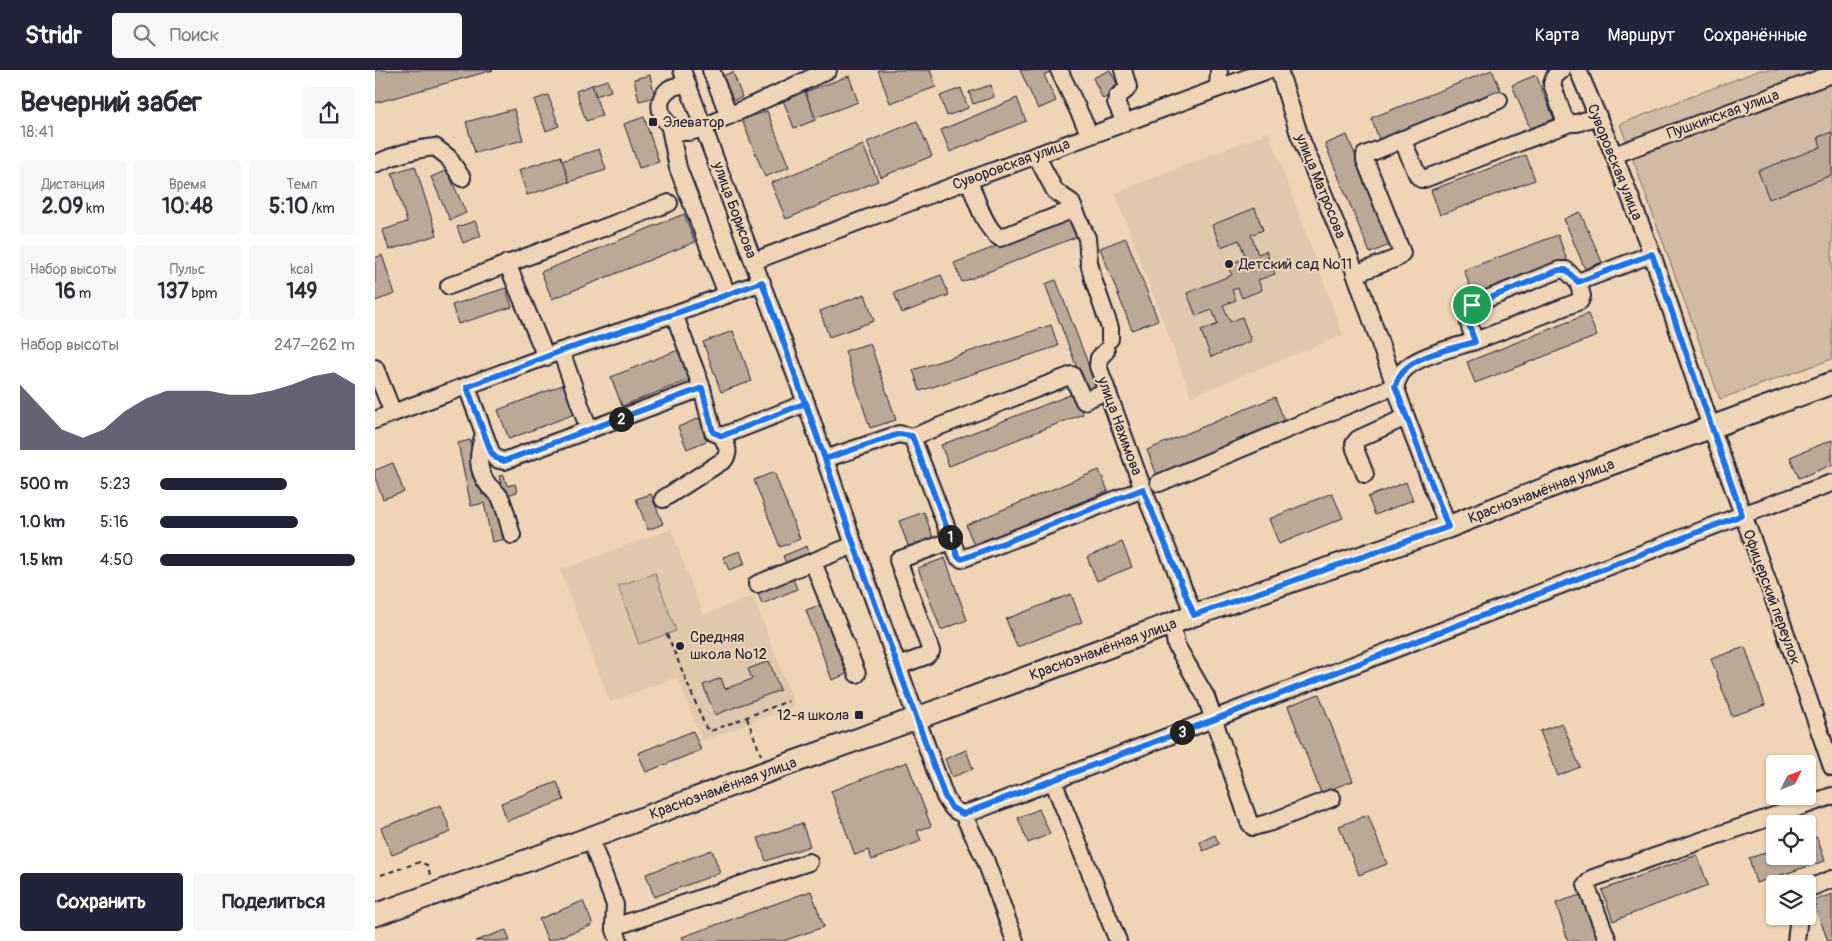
<!DOCTYPE html>
<html lang="ru">
<head>
<meta charset="utf-8">
<style>
	:root { --surface:#fff; --page:#f7f7f7; --text:#2b2b33; --muted:#7c7c81; --accent:#22223b }
	body { margin:0; font-family:Pangolin,sans-serif; background:var(--page); color:var(--text); height:100vh; display:flex; flex-direction:column; font-size:19px; white-space:nowrap }
	* { box-sizing:border-box; margin:0 }
	p { font-size:16px; color:var(--muted) }
	.icon { flex:none; width:28px; height:28px; fill:none; stroke:currentColor; stroke-width:2; stroke-linecap:round; stroke-linejoin:round }
	.map { position:relative; flex:1; overflow:hidden }
	.side { display:flex; flex-direction:column; background:var(--surface); width:375px }
	.side>* { flex:none }
	.needle { width:32px; rotate:48deg }
	.controls { position:absolute; left:1391px; top:685px; display:grid; gap:10px }
	.controls a { display:grid; place-items:center; width:50px; height:50px; border-radius:5px; background:var(--surface); box-shadow:0 1px 4px #0004; font-size:25px }
	.pin { position:absolute; display:grid; place-items:center; width:42px; height:42px; color:#fff; margin:-21px; border:2px solid #fff; border-radius:50%; box-shadow:0 1px 5px #0007 }
	.km { position:absolute; width:25px; height:25px; margin:-12px; border-radius:50%; background:#222; color:#fff; font-size:14px; line-height:25px; text-align:center }
	.round { display:grid; place-items:center; flex:none; width:52px; height:52px; border-radius:5px; background:var(--page) }
	.summary { display:flex; align-items:center; justify-content:space-between; height:85px; padding:0 20px }
	h1 { font-size:28px; font-weight:700; line-height:38px }
	.metrics { display:grid; grid-template-columns:repeat(3,1fr); gap:8px; height:85px; padding:5px 20px }
	.metrics div { display:grid; align-content:center; border-radius:5px; background:var(--page); text-align:center }
	.metrics b { font-size:21px; font-weight:700 }
	.metrics small { font-size:14px; font-weight:400 }
	.metrics p { font-size:14px }
	.chart { height:140px; padding:10px 20px }
	.chart p { display:flex; justify-content:space-between }
	.chart svg { width:100%; height:90px; margin-top:5px; fill:var(--accent); opacity:.7 }
	.cta { display:flex; gap:10px; margin-top:auto; padding:10px 20px }
	.cta a { flex:1; height:58px; border-radius:5px; background:var(--accent); color:#fff; font-size:20px; font-weight:700; line-height:58px; text-align:center }
	.cta a+a { background:var(--page); color:var(--text) }
	ul { padding:0 20px; list-style:none; font-size:16px }
	li { display:grid; grid-template-columns:80px 60px 1fr; align-items:center; height:38px }
	li i { height:12px; border-radius:6px; background:var(--accent) }
	header { display:flex; align-items:center; gap:30px; box-sizing:border-box; height:70px; padding:0 25px; background:var(--accent); color:#fff }
	header strong { font-size:24px }
	nav { display:flex; gap:28px; margin-inline-start:auto; font-size:18px }
	.search { width:350px; height:45px; background:var(--page); display:flex; align-items:center; gap:12px; box-sizing:border-box; padding:0 18px; border-radius:5px; color:var(--muted); font-size:19px }
	main { display:flex; flex:1; min-height:0 }
	.map>svg:first-child { display:block }
	.built { fill:#e0c8ad }
	.green { fill:#d1bba4; stroke:#7a6e70 }
	.building { fill:#bca897; stroke:#22223b }
	.lines { fill:none; stroke-linecap:round; stroke-linejoin:round }
	.minor-casing { stroke:#22223b; stroke-width:20 }
	.major-casing { stroke:#22223b; stroke-width:25 }
	.path { stroke:#22223b; stroke-width:2; stroke-dasharray:5 4; stroke-linecap:butt }
	.minor { stroke:#efd5b6; stroke-width:16 }
	.major { stroke:#efd5b6; stroke-width:21 }
	.route-casing { stroke:#fff; stroke-width:10 }
	.route { stroke:#1a73e8; stroke-width:6 }
	.poi-dot { fill:#22223b; stroke:#efd5b6; stroke-width:2 }
	.labels { text-anchor:middle; stroke-width:4; stroke-linejoin:round; paint-order:stroke }
	.street-label { font-size:15px; fill:#22223b; stroke:#efd5b6 }
	.poi-label { font-size:15px; fill:#22223b; stroke:#efd5b6; text-anchor:start }
</style>
</head>
<body>
<header>
<strong>Stridr</strong>
<div class="search"><svg class="icon" aria-label="search" viewBox="0 0 24 24"><circle cx="10" cy="10" r="6"/><path d="M15 15l6 6"/></svg>Поиск</div>
<nav><a>Карта</a><a>Маршрут</a><a>Сохранённые</a></nav>
</header>
<main>
<section class="side">
<div class="summary"><div><h1>Вечерний забег</h1><p>18:41</p></div><a class="round"><svg class="icon" aria-label="share" viewBox="0 0 24 24"><path d="M12 15V3M7 8l5-5 5 5M5 13v7h14v-7"/></svg></a></div>
<div class="metrics">
<div><p>Дистанция</p><b>2.09<small> km</small></b></div>
<div><p>Время</p><b>10:48</b></div>
<div><p>Темп</p><b>5:10<small> /km</small></b></div>
</div>
<div class="metrics">
<div><p>Набор высоты</p><b>16<small> m</small></b></div>
<div><p>Пульс</p><b>137<small> bpm</small></b></div>
<div><p>kcal</p><b>149</b></div>
</div>
<div class="chart"><p><span>Набор высоты</span>247–262 m</p>
<svg viewBox="0 0 160 44" preserveAspectRatio="none"><path d="M0 44V12L10 23L20 34L30 38L40 34L50 25L60 19L70 15L80 15L90 15L100 17L110 17L120 15L130 12L140 8L150 6L160 12V44z"/></svg>
</div>
<ul>
<li><b>500 m</b>5:23<i style="width:65%"></i></li>
<li><b>1.0 km</b>5:16<i style="width:71%"></i></li>
<li><b>1.5 km</b>4:50<i style="width:100%"></i></li>
</ul>
<div class="cta"><a>Сохранить</a><a>Поделиться</a></div>
</section>
<div class="map">
<svg width="1457" height="871" viewBox="0 0 1457 871">
	<rect width="100%" height="100%" fill="#efd5b6"/>
	<filter id="ink" filterUnits="userSpaceOnUse"><feTurbulence type="fractalNoise" baseFrequency=".02" numOctaves="2"/><feDisplacementMap in="SourceGraphic" scale="10" xChannelSelector="R" yChannelSelector="G"/><feConvolveMatrix kernelMatrix="1 2 1 2 8 2 1 2 1" color-interpolation-filters="sRGB"/></filter>
	<g filter="url(#ink)">
		<!-- built -->
		<g class="built">
			<polygon points="894,62 968,265 816,326 740,123"/>
			<polygon points="296,459 328,545 378,526 420,636 327,671 302,607 235,632 185,500"/>
		</g>
		<!-- green -->
		<g class="green">
			<polygon points="1385,0 1457,0 1457,289 1345,329 1245,54"/>
			<polygon points="280,503 301,561 264,574 243,516"/>
		</g>
		<!-- building -->
		<g class="building">
			<polygon points="0,0 118,0 0,33"/>
			<polygon points="503,0 555,0 561,17 515,33"/>
			<polygon points="645,0 678,0 669,5 681,31 663,39"/>
			<polygon points="735,0 745,20 728,29 718,8"/>
			<polygon points="1117,0 1126,21 1004,69 996,48"/>
			<polygon points="358,2 367,27 354,32 345,7"/>
			<polygon points="275,5 280,27 264,31 259,9"/>
			<polygon points="1161,5 1181,53 1157,63 1137,15"/>
			<polygon points="474,6 483,32 440,48 430,22"/>
			<polygon points="232,10 236,21 221,26 217,15"/>
			<polygon points="217,15 227,46 211,51 201,21"/>
			<polygon points="616,15 619,27 598,34 594,22"/>
			<polygon points="428,17 441,50 419,58 406,25"/>
			<polygon points="586,18 593,38 572,46 565,26"/>
			<polygon points="173,25 184,56 171,61 159,30"/>
			<polygon points="642,28 651,51 575,82 566,60"/>
			<polygon points="139,39 148,70 100,83 91,52"/>
			<polygon points="392,41 414,97 390,107 367,50"/>
			<polygon points="269,47 284,92 264,98 249,54"/>
			<polygon points="542,51 557,86 506,107 492,72"/>
			<polygon points="1457,62 1457,105 1394,129 1383,101 1446,77 1443,67"/>
			<polygon points="972,65 1017,174 995,183 950,74"/>
			<polygon points="488,75 503,111 411,149 396,113"/>
			<polygon points="224,79 231,100 194,112 187,91"/>
			<polygon points="1151,85 1160,110 1065,145 1056,120"/>
			<polygon points="186,86 194,112 152,125 144,100"/>
			<polygon points="40,96 62,165 14,180 8,160 32,152 17,103"/>
			<polygon points="72,100 91,143 75,150 56,107"/>
			<polygon points="880,138 888,160 876,165 883,184 891,181 900,204 883,210 887,220 867,228 863,218 857,220 861,230 848,235 855,252 867,247 876,271 836,287 826,261 843,254 837,240 821,246 812,223 857,205 852,195 871,188 864,170 846,177 837,155"/>
			<polygon points="1205,142 1227,192 1210,199 1189,149"/>
			<polygon points="309,144 320,172 177,229 166,202"/>
			<polygon points="693,148 701,167 587,212 579,193"/>
			<polygon points="100,151 106,166 88,173 82,157"/>
			<polygon points="1183,165 1192,190 1098,225 1089,200"/>
			<polygon points="751,168 783,250 757,260 725,178"/>
			<polygon points="7,185 20,224 0,231 0,188"/>
			<polygon points="566,205 574,225 527,243 519,223"/>
			<polygon points="681,210 723,320 712,324 670,214"/>
			<polygon points="131,218 137,237 83,254 77,235"/>
			<polygon points="490,224 499,251 454,267 445,241"/>
			<polygon points="1213,244 1222,266 1100,313 1092,292"/>
			<polygon points="676,255 683,276 545,321 538,300"/>
			<polygon points="358,261 377,311 346,322 328,272"/>
			<polygon points="495,273 521,350 495,358 470,281"/>
			<polygon points="303,280 314,310 247,336 236,307"/>
			<polygon points="190,314 202,343 134,369 123,340"/>
			<polygon points="700,323 708,344 574,396 566,375"/>
			<polygon points="900,327 910,352 782,405 772,380"/>
			<polygon points="327,347 336,369 312,379 303,357"/>
			<polygon points="95,370 107,425 117,423 131,469 117,472 109,433 96,436 83,373"/>
			<polygon points="1457,370 1457,395 1424,408 1415,387"/>
			<polygon points="18,393 29,422 8,429 0,408 0,400"/>
			<polygon points="724,400 733,421 599,475 591,455"/>
			<polygon points="399,402 425,469 405,477 379,410"/>
			<polygon points="129,405 132,416 140,414 142,422 129,426 124,406"/>
			<polygon points="1031,412 1038,430 1000,445 993,427"/>
			<polygon points="957,423 968,448 904,474 894,449"/>
			<polygon points="276,424 288,454 273,460 261,429"/>
			<polygon points="549,442 560,473 535,481 524,451"/>
			<polygon points="747,472 757,497 722,511 712,487"/>
			<polygon points="432,476 435,486 412,495 408,486"/>
			<polygon points="365,481 370,494 354,500 348,487"/>
			<polygon points="570,488 592,550 566,560 543,498"/>
			<polygon points="418,509 422,519 387,534 383,523"/>
			<polygon points="696,524 707,552 642,577 631,549"/>
			<polygon points="451,533 477,602 457,610 431,540"/>
			<polygon points="1370,577 1390,635 1357,646 1336,589"/>
			<polygon points="394,591 405,620 340,645 328,615 346,608 350,619 377,609 373,599"/>
			<polygon points="944,624 978,711 946,723 913,636"/>
			<polygon points="1187,653 1205,697 1183,706 1165,661"/>
			<polygon points="318,661 326,680 271,702 263,683"/>
			<polygon points="591,680 598,699 577,707 570,689"/>
			<polygon points="532,692 556,756 542,761 546,771 497,790 493,780 480,785 456,721"/>
			<polygon points="182,712 189,730 132,751 126,733"/>
			<polygon points="66,735 76,762 17,785 6,758"/>
			<polygon points="664,739 675,764 653,773 643,748"/>
			<polygon points="993,745 1012,794 984,805 964,756"/>
			<polygon points="427,753 435,776 391,791 383,768"/>
			<polygon points="840,765 844,774 828,781 825,772"/>
			<polygon points="1442,767 1450,791 1381,813 1374,788 1400,780 1400,786 1432,786 1432,770"/>
			<polygon points="337,780 345,803 279,827 271,804"/>
			<polygon points="1322,785 1333,815 1238,851 1227,820"/>
			<polygon points="436,821 449,857 408,871 309,871 307,867"/>
			<polygon points="1211,823 1227,871 1193,871 1181,833"/>
			<polygon points="1457,824 1457,871 1453,871 1438,831"/>
			<polygon points="208,831 218,855 173,871 164,849"/>
			<polygon points="131,860 135,871 100,871"/>
		</g>
		<g class="lines">
			<defs>
				<g id="minor">
					<path d="M307,0L431,333L479,475L570,727C581,747 586,745 605,739L1367,445L1457,413"/>
					<polyline points="336,0 354,46"/>
					<polyline points="684,0 715,65"/>
					<polyline points="748,0 753,17 751,20 742,27 741,32 750,53"/>
					<polyline points="904,0 924,64 976,191 1031,347 1073,457"/>
					<polyline points="1187,0 1180,6 1177,14 1189,48 1195,53 1202,53 1223,46"/>
					<polyline points="1203,0 1239,85 1277,184 1336,357 1397,524 1457,697"/>
					<path d="M312,14C306,15 298,16 294,19C275,34 290,62 312,62C322,62 335,54 344,50C381,34 417,17 453,0"/>
					<polyline points="843,18 844,0"/>
					<polyline points="295,58 303,98 352,224"/>
					<polyline points="1027,69 1043,106 1046,109 1049,109 1195,53"/>
					<polyline points="661,85 680,121 696,132 712,168 714,192 718,209 735,258 735,269"/>
					<polyline points="1239,85 1457,4"/>
					<path d="M0,94C19,85 39,79 60,77L73,87L87,108"/>
					<path d="M594,110C600,126 610,160 625,168L699,139"/>
					<polyline points="379,191 594,110 893,0"/>
					<polyline points="132,193 171,287"/>
					<polyline points="980,204 1022,188 1027,183 990,90 990,85 1124,30"/>
					<path d="M1203,212L1207,226L1205,231L1100,271C1095,258 1090,248 1097,235L1184,200H1191L1203,212L1277,184"/>
					<polyline points="74,216 294,133"/>
					<polyline points="299,244 327,318 338,362 347,366 431,333"/>
					<polyline points="186,281 214,360"/>
					<polyline points="731,281 724,288 723,296 768,419 819,545"/>
					<polyline points="0,298 18,343 186,281 299,244 387,212"/>
					<polyline points="92,317 116,382 121,389 129,391 327,318"/>
					<polyline points="0,350 18,343"/>
					<path d="M109,364C103,382 100,399 114,416C118,420 122,422 125,427C131,439 133,453 137,465"/>
					<polyline points="537,367 697,305 709,331 731,321"/>
					<polyline points="450,389 524,364 537,367 583,487 587,489 768,419"/>
					<polyline points="990,404 980,379 979,374 983,369 1031,347"/>
					<path d="M784,413L913,359L1020,316C1022,312 1024,306 1027,302C1042,285 1079,278 1100,271"/>
					<path d="M288,429L349,390C356,381 351,375 347,366"/>
					<polyline points="438,492 482,604"/>
					<polyline points="382,514 479,475"/>
					<polyline points="797,553 801,575 831,627 874,752 878,757 896,752 957,728"/>
					<polyline points="523,596 551,586 556,581 523,490 576,471"/>
					<polyline points="678,711 743,871"/>
					<polyline points="588,744 610,789 640,871"/>
					<polyline points="215,768 240,835 239,857 244,871"/>
					<polyline points="1432,819 1457,809"/>
					<polyline points="239,857 434,792"/>
					<polyline points="1233,871 1211,815 1218,808 1457,726"/>
					<polyline points="1421,871 1424,846"/>
				</g>
				<polyline id="major" points="0,845 215,768 391,702 540,649 819,545 1073,457 1192,410 1457,313"/>
			</defs>
			<!-- minor casing -->
			<use href="#minor" class="minor-casing"/>
			<!-- major casing -->
			<use href="#major" class="major-casing"/>
			<!-- path -->
			<g class="path">
				<polyline points="292,564 331,658 336,661 413,631"/>
				<polyline points="372,648 386,685"/>
				<polyline points="6,805 45,792 52,795 56,807"/>
			</g>
			<!-- minor -->
			<use href="#minor" class="minor"/>
			<!-- major -->
			<use href="#major" class="major"/>
		</g>
	</g>
	<g class="lines" filter="url(#ink)">
		<defs>
			<path id="route" d="M1097,235C1090,248 1095,258 1100,272C1079,278 1042,285 1027,302C1024,306 1022,312 1020,316L1073,457L819,545L768,419L587,489L583,487L537,366L524,364L450,389L387,212L299,244L186,281L92,317L116,382L121,388L129,391L327,318L338,362L347,366L431,333L479,475L570,727L577,738L588,744L838,650L1367,445L1277,184L1203,212L1191,200H1184L1097,235"/>
		</defs>
		<!-- route casing -->
		<use href="#route" class="route-casing"/>
		<!-- route -->
		<use href="#route" class="route"/>
	</g>
	<!-- markers -->
	<g class="poi-dot">
		<rect x="273" y="47" width="10" height="10" rx="2.5"/>
		<circle cx="854" cy="194" r="5"/>
		<circle cx="305" cy="576" r="5"/>
		<rect x="479" y="640" width="10" height="10" rx="2.5"/>
	</g>
	<g class="labels">
		<!-- street labels -->
		<g class="street-label">
			<text transform="translate(1348 44) rotate(-20)" y="5">Пушкинская улица</text>
			<text transform="translate(1240 92) rotate(68)" y="5">Суворовская улица</text>
			<text transform="translate(636 94) rotate(-20)" y="5">Суворовская улица</text>
			<text transform="translate(946 116) rotate(68)" y="5">улица Матросова</text>
			<text transform="translate(360 140) rotate(70)" y="5">улица Борисова</text>
			<text transform="translate(745 356) rotate(70)" y="5">улица Нахимова</text>
			<text transform="translate(1166 421) rotate(-21)" y="5">Краснознамённая улица</text>
			<text transform="translate(1397 527) rotate(70)" y="5">Офицерский переулок</text>
			<text transform="translate(728 579) rotate(-20)" y="5">Краснознамённая улица</text>
			<text transform="translate(348 718) rotate(-20)" y="5">Краснознамённая улица</text>
		</g>
		<!-- poi labels -->
		<g class="poi-label">
			<text x="288" y="57">Элеватор</text>
			<text x="864" y="199">Детский сад №11</text>
			<text x="315" y="572">Средняя<tspan x="315" dy="17">школа №12</tspan></text>
			<text x="474" y="650" text-anchor="end">12-я школа</text>
		</g>
	</g>
</svg>
<div class="controls">
<a><svg class="needle" viewBox="-14 -14 28 28"><path d="M0-13l5 13h-10z" fill="#e53935"/><path d="M0 13l5-13h-10z" fill="#7c7c81"/></svg></a>
<a><svg class="icon" aria-label="locate" viewBox="0 0 24 24"><circle cx="12" cy="12" r="6"/><path d="M12 2v4M12 18v4M2 12h4M18 12h4"/></svg></a>
<a><svg class="icon" aria-label="layers" viewBox="0 0 24 24"><path d="M12 4l9 5-9 5-9-5zM3 14l9 5 9-5"/></svg></a>
</div>
<div class="pin" style="left:1097px;top:235px;background:#1e9e55"><svg class="icon" aria-label="arrive" viewBox="0 0 24 24"><path d="M6 21V4h12l-3 4 3 4H6"/></svg></div>
<b class="km" style="left:575px;top:467px">1</b>
<b class="km" style="left:246px;top:349px">2</b>
<b class="km" style="left:807px;top:662px">3</b>
</div>
</main>
</body>
</html>
